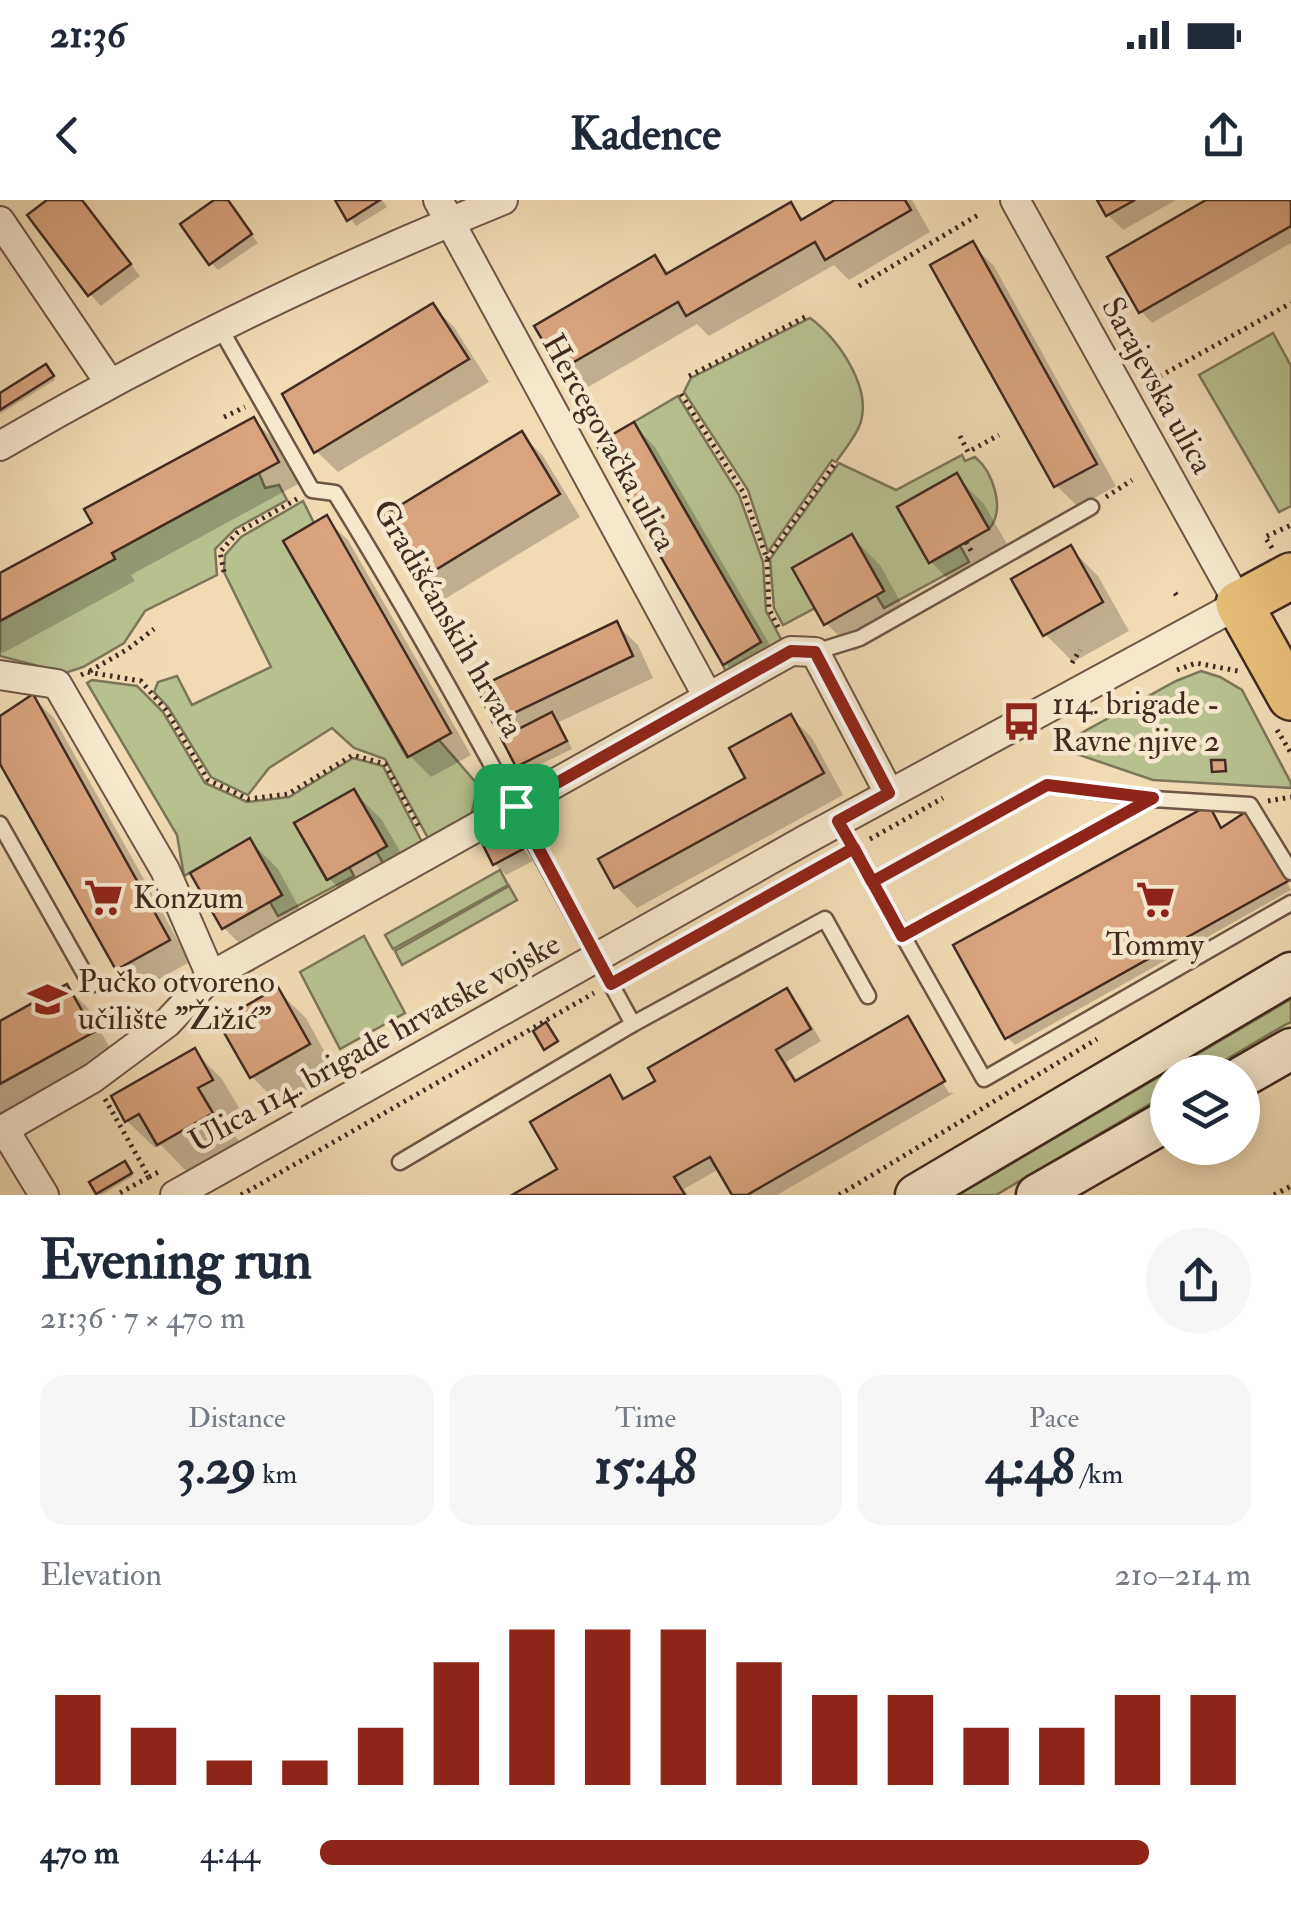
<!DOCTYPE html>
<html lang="en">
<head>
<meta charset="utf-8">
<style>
	:root { --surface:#fff; --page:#f6f6f7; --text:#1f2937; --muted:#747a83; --accent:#8f2418 }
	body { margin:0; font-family:"IM FELL Double Pica",serif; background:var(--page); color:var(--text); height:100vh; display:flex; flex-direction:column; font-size:38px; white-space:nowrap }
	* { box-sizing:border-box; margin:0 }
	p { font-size:32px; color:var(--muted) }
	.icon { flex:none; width:55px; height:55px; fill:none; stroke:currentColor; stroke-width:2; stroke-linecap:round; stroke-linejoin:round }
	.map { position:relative; height:995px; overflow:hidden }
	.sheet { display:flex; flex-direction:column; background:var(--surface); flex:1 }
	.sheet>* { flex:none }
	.tools { position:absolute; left:1150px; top:855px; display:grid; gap:20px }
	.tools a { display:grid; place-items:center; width:110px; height:110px; border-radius:50%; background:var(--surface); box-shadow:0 5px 25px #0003; font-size:50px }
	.pin { position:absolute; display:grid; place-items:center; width:85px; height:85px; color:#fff; margin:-42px; border-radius:20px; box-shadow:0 5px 15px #0006 }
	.round { display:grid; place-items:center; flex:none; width:105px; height:105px; border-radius:52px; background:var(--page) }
	.headline { display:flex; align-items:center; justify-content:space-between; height:170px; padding:0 40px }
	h1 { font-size:55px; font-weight:700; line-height:75px }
	.stats { display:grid; grid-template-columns:repeat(3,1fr); gap:15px; height:170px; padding:10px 40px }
	.stats div { display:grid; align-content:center; border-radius:25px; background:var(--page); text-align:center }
	.stats b { font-size:50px; font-weight:700 }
	.stats small { font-size:28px; font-weight:400 }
	.stats p { font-size:28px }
	.chart { height:280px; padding:20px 40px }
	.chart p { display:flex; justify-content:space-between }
	.chart svg { width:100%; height:180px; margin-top:10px; stroke:var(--accent); stroke-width:6 }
	ul { padding:0 40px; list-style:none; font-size:32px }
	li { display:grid; grid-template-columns:160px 120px 1fr; align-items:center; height:75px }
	li i { height:25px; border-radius:12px; background:var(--accent) }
	.status { display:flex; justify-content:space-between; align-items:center; height:70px; padding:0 50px; background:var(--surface); direction:ltr }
	.status svg { height:28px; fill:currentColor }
	header { display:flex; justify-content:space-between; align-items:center; height:130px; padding:0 40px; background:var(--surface); font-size:45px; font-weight:700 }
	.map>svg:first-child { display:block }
	.green { fill:#b7c18e; stroke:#7c7658; stroke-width:2.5 }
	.shadow { fill:#0003 }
	.building { fill:#d8a37d; stroke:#422b22; stroke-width:2.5 }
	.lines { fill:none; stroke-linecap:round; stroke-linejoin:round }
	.lane-casing { stroke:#6e5746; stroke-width:19 }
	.street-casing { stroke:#6e5746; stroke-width:32 }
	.secondary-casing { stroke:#422b22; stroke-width:45 }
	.primary-casing { stroke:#422b22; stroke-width:50 }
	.path { stroke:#422b22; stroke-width:5; stroke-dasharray:2.5 5; stroke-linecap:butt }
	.lane { stroke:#f5e8cd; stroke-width:14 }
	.street { stroke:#f5e8cd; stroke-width:28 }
	.secondary { stroke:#f5e8cd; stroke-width:40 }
	.primary { stroke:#e8be79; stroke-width:45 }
	.route-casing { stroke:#fff; stroke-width:20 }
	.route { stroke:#8f2418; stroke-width:12 }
	.labels { text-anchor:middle; stroke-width:9; stroke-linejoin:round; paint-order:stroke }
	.street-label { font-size:32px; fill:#422b22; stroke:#f5e8cd }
	.poi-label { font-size:32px; fill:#422b22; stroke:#f5e8cd; text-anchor:start }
</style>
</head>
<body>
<div class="status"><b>21:36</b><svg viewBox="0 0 49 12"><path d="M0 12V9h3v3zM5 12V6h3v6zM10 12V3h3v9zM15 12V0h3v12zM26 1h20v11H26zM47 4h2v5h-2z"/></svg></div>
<header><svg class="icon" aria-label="back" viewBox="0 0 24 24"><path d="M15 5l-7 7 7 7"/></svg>Kadence<svg class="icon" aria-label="share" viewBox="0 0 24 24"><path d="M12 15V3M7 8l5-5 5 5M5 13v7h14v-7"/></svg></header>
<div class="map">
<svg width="1291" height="995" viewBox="0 0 1291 995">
	<rect width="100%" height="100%" fill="#f0dbb2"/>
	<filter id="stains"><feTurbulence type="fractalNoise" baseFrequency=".002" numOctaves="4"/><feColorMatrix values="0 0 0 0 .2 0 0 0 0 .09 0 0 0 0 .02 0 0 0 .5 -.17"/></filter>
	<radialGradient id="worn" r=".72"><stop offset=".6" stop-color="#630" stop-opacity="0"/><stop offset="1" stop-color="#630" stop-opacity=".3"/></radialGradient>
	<!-- green -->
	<g class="green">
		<path d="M810,118C837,137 871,186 861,221C858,234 844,250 836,262L832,260L768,352L748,290L684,192L691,178Z"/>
		<polygon points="1273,133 1291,166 1291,306 1279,312 1199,175"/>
		<polygon points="678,196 739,295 763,362 766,411 781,439 779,443 726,472 723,465 761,442 634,222"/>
		<path d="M962,255L965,261L975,257C993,272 1006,309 989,329L957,273L897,307L929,363L960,346L969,362L884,408L876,395L884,390L852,335L815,408L783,425L774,408L770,359L839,263L896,290Z"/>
		<polygon points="259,273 265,288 279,285 287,300 235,329 215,349 217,375 145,411 124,443 83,467 65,473 0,456 0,421 115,359 112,353"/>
		<polygon points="303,301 314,323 284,341 407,557 439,540 478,585 471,616 428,638 385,559 354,548 332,528 269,568 248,595 211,577 168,507 154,492 158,482 177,476 192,505 271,467 224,372 225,355 241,337"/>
		<polygon points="1201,471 1220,477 1242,490 1291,583 1291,588 1153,580 1056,547 1176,481"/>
		<polygon points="92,480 137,486 163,512 205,583 247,602 289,597 353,558 383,566 422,642 383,663 376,651 295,623 326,679 349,667 354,676 278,716 270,702 282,695 250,639 184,676 177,635 87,483"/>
		<polygon points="500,670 508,685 393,749 385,735"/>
		<polygon points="509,686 517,700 402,765 395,751"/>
		<polygon points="364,736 405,813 340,849 300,772"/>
		<polygon points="1291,799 1291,822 1283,826 1205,872 1168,872 1167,894 996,995 958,995"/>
	</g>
	<!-- shadow -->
	<g class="shadow">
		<polygon points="51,0 82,0 140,76 101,106 90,94"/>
		<polygon points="219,0 230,4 258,43 218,70 211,63"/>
		<polygon points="338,0 382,0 387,7 356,26"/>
		<polygon points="840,0 912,0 930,32 849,80 834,65 709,136 697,124 583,190 562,169 655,58 670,74 790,5 805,20"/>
		<polygon points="1099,0 1176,0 1123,30 1108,15"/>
		<polygon points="1211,0 1291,0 1291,43 1152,123 1141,111"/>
		<polygon points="972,45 994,66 1116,286 1078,307 1056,285"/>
		<polygon points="432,106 454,127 489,182 338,272 316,251"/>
		<polygon points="49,170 55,180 0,214 0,195"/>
		<polygon points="254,220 275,241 298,284 131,375 135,381 3,453 0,450 0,376 95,324"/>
		<polygon points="634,225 655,247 781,464 746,484 725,463"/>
		<polygon points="522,235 543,256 580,317 443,400 421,379 385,318"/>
		<polygon points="956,276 984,304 1015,358 959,390 931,362"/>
		<polygon points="326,319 348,340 471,555 431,577 410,556"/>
		<polygon points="852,337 880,365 910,419 854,451 826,423"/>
		<polygon points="1070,348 1098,376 1129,431 1073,462 1045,434"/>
		<polygon points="616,424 638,445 653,478 559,522 572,549 525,572 518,565 510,536 495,521"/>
		<polygon points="32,497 54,518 190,762 139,790 118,769 0,559 0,519"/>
		<polygon points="791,517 812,538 843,595 637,708 616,686 749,579"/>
		<polygon points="354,592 382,620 413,674 356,706 329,678"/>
		<polygon points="1208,608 1223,629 1254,621 1291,690 1015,845 1007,837"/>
		<polygon points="511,633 533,661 506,675 495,664"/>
		<polygon points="250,641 278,669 308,724 252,756 224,728 194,674"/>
		<polygon points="66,787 88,808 113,854 0,917 0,823"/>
		<polygon points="278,791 306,818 336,873 280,905 252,877 222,822"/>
		<polygon points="787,791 798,803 821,841 786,862 798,882 908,819 917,829 912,829 949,893 954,893 777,995 734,995 719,969 684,989 688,995 517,995 560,970 610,879 627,900 658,882"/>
		<polygon points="194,851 222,879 239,908 224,917 239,942 187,972 161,945 155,948 127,921"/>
		<polygon points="127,967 133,976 101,995 98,992"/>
	</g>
	<!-- building -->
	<g class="building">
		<polygon points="47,0 82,0 131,64 88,96 27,15"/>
		<polygon points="214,0 228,0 252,34 209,65 180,24"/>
		<polygon points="335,0 380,0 347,21"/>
		<polygon points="835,0 905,0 911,10 825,60 815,42 686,116 678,102 560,170 534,126 655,55 666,74 791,2 801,20"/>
		<polygon points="1097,0 1135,0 1106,16"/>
		<polygon points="1206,0 1291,0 1291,26 1139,113 1107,57"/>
		<polygon points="973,41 1097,264 1054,287 930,65"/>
		<polygon points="433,103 469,159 314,253 282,194"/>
		<polygon points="46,164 54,176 0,210 0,193"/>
		<polygon points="254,217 279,262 112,353 115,359 0,421 0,373 92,323 84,309"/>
		<polygon points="634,222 761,442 723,465 596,244"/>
		<polygon points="522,231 560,294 419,380 381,317"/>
		<polygon points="957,273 989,329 929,363 897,307"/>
		<polygon points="327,315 451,533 408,557 283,341"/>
		<polygon points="852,334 884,391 824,425 792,368"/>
		<polygon points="1071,345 1103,402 1043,436 1011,379"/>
		<polygon points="617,421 633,456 493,523 477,488"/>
		<polygon points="33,494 170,740 116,770 0,564 0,516"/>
		<polygon points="552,512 567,541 516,567 501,538"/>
		<polygon points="791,514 824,573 614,688 598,659 745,578 729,548"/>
		<polygon points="1211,560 1225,560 1226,571 1212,572"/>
		<polygon points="354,589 387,646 327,680 294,623"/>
		<polygon points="1209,605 1221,628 1247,611 1288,681 1005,839 953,745"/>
		<polygon points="491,629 513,631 523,649 493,665 478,635"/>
		<polygon points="250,638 282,695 222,729 190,673"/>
		<polygon points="67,784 94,832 0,884 0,821"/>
		<polygon points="278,787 310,844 250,878 218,822"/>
		<polygon points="787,788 811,829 776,850 795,881 908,816 945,881 747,995 732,995 710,957 674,977 685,995 512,995 557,969 530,922 610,875 623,899 655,881 648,868"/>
		<polygon points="546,822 558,841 544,850 533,831"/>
		<polygon points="195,848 213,880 198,888 213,913 157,945 139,914 125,922 111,896"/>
		<polygon points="125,961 132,973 96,994 89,982"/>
	</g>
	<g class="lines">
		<defs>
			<g id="lane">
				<path d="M219,126L312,290L335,293C442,466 535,647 633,824"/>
				<polyline points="815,452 860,438 1091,307"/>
				<polyline points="838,621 984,879 1291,703"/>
				<polyline points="0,624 91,785"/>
				<polyline points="872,682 1047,585 1153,599 1250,605 1291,672"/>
				<polyline points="902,736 1152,599"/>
				<polyline points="400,962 633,824 825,719 868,796"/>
			</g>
			<g id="street">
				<polyline points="438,0 708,497"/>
				<polyline points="0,21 109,182"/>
				<path d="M0,246C162,151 329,71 503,0"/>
				<polyline points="0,475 57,484 165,670 211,776"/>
				<polyline points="4,929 93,878 167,823 211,776 791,451 815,452 889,593"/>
				<polyline points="0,931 4,929 44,995"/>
				<polyline points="175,995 805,640 1239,404 1015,0"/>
			</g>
			<g id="secondary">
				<polyline points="1242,877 1291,849"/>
				<polyline points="916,995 1291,773"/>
				<polyline points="1037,995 1168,920"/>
			</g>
			<polyline id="primary" points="1291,376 1239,404 1291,497"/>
		</defs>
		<!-- lane casing -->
		<use href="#lane" class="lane-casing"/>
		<!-- street casing -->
		<use href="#street" class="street-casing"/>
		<!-- secondary casing -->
		<use href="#secondary" class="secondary-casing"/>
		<!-- primary casing -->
		<use href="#primary" class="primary-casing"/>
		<!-- path -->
		<g class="path">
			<polyline points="859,86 978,15"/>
			<polyline points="689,176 807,116"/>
			<polyline points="1153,180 1291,103"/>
			<polyline points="681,194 743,292 767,359 769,409 780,431"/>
			<polyline points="224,217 245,207"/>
			<polyline points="960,236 968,252 999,235"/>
			<polyline points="1106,297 1132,280"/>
			<polyline points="966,342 973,354"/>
			<polyline points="1272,348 1265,337 1291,325"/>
			<polyline points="767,359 836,262"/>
			<polyline points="224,372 220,352 237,333 297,299"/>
			<polyline points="1175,393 1179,399"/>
			<polyline points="1072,463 1080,450"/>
			<polyline points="1177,470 1196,463 1238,471"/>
			<polyline points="90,471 128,449 154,429"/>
			<polyline points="81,475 87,472 141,481 166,510 208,580 248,599 288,594 353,555 385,564 420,629"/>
			<polyline points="1277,530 1291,553"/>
			<polyline points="1268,601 1291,597"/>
			<polyline points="870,639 943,598"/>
			<polyline points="626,775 839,656"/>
			<polyline points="105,899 149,977 116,995"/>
			<polyline points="149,977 162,970"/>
			<polyline points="241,995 594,793"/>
			<polyline points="839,995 1097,839"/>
			<polyline points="1274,995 1291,986"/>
		</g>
		<!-- lane -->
		<use href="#lane" class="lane"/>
		<!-- street -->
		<use href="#street" class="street"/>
		<!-- secondary -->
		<use href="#secondary" class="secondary"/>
		<!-- primary -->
		<use href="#primary" class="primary"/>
	</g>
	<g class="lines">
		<defs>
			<path id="route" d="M516,606L611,784L854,648L872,682L1047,585L1153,598L902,736C881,697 860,659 838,621L889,593L815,452L791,451L516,606"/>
		</defs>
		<!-- route casing -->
		<use href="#route" class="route-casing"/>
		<!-- route -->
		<use href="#route" class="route"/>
	</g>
	<!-- icons -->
	<defs>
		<symbol id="bus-bare" viewBox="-9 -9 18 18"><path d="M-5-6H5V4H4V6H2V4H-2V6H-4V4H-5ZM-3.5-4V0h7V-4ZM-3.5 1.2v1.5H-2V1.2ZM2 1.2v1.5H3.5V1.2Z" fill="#8f2418" stroke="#f5e8cd" stroke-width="2.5" paint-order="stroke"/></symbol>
		<symbol id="supermarket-bare" viewBox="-9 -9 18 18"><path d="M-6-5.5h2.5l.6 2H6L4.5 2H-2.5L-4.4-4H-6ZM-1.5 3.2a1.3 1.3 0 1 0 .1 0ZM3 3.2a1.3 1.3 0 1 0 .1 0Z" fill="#8f2418" stroke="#f5e8cd" stroke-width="2.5" paint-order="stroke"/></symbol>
		<symbol id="university-bare" viewBox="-9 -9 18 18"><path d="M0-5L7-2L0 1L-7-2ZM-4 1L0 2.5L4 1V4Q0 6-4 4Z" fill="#8f2418" stroke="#f5e8cd" stroke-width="2.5" paint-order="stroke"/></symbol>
	</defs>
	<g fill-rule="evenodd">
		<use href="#bus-bare" x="994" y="494" width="55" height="55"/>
		<use href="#supermarket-bare" x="76" y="670" width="55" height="55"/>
		<use href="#supermarket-bare" x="1128" y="672" width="55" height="55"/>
		<use href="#university-bare" x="20" y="772" width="55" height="55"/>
	</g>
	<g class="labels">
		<!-- street labels -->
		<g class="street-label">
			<text transform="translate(1158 185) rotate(61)" y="11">Sarajevska ulica</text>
			<text transform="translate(610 242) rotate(61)" y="11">Hercegovačka ulica</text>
			<text transform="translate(449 418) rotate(60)" y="11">Gradišćanskih hrvata</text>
			<text transform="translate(374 842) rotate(-29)" y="11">Ulica 114. brigade hrvatske vojske</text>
		</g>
		<!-- poi labels -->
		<g class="poi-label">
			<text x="1052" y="514">114. brigade -<tspan x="1052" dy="37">Ravne njive 2</tspan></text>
			<text x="133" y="708">Konzum</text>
			<text x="1155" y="755" text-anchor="middle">Tommy</text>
			<text x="78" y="792">Pučko otvoreno<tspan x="78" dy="37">učilište "Žižić"</tspan></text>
		</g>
	</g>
	<rect width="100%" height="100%" filter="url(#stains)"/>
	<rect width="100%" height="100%" fill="url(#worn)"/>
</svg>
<div class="tools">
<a><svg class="icon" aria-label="layers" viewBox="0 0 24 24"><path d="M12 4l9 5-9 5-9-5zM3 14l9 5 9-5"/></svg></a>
</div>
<div class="pin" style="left:516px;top:606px;background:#1e9e55"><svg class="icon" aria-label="arrive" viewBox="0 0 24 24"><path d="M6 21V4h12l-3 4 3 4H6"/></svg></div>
</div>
<section class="sheet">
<div class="headline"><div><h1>Evening run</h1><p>21:36 · 7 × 470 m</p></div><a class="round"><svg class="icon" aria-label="share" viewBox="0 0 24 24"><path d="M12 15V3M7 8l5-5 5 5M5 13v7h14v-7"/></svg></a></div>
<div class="stats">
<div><p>Distance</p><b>3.29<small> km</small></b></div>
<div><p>Time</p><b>15:48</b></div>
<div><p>Pace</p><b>4:48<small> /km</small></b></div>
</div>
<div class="chart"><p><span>Elevation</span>210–214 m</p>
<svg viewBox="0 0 160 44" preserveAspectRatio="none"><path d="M5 44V22M15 44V30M25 44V38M35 44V38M45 44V30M55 44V14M65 44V6M75 44V6M85 44V6M95 44V14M105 44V22M115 44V22M125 44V30M135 44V30M145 44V22M155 44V22"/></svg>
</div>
<ul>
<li><b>470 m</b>4:44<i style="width:89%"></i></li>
</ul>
</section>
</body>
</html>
